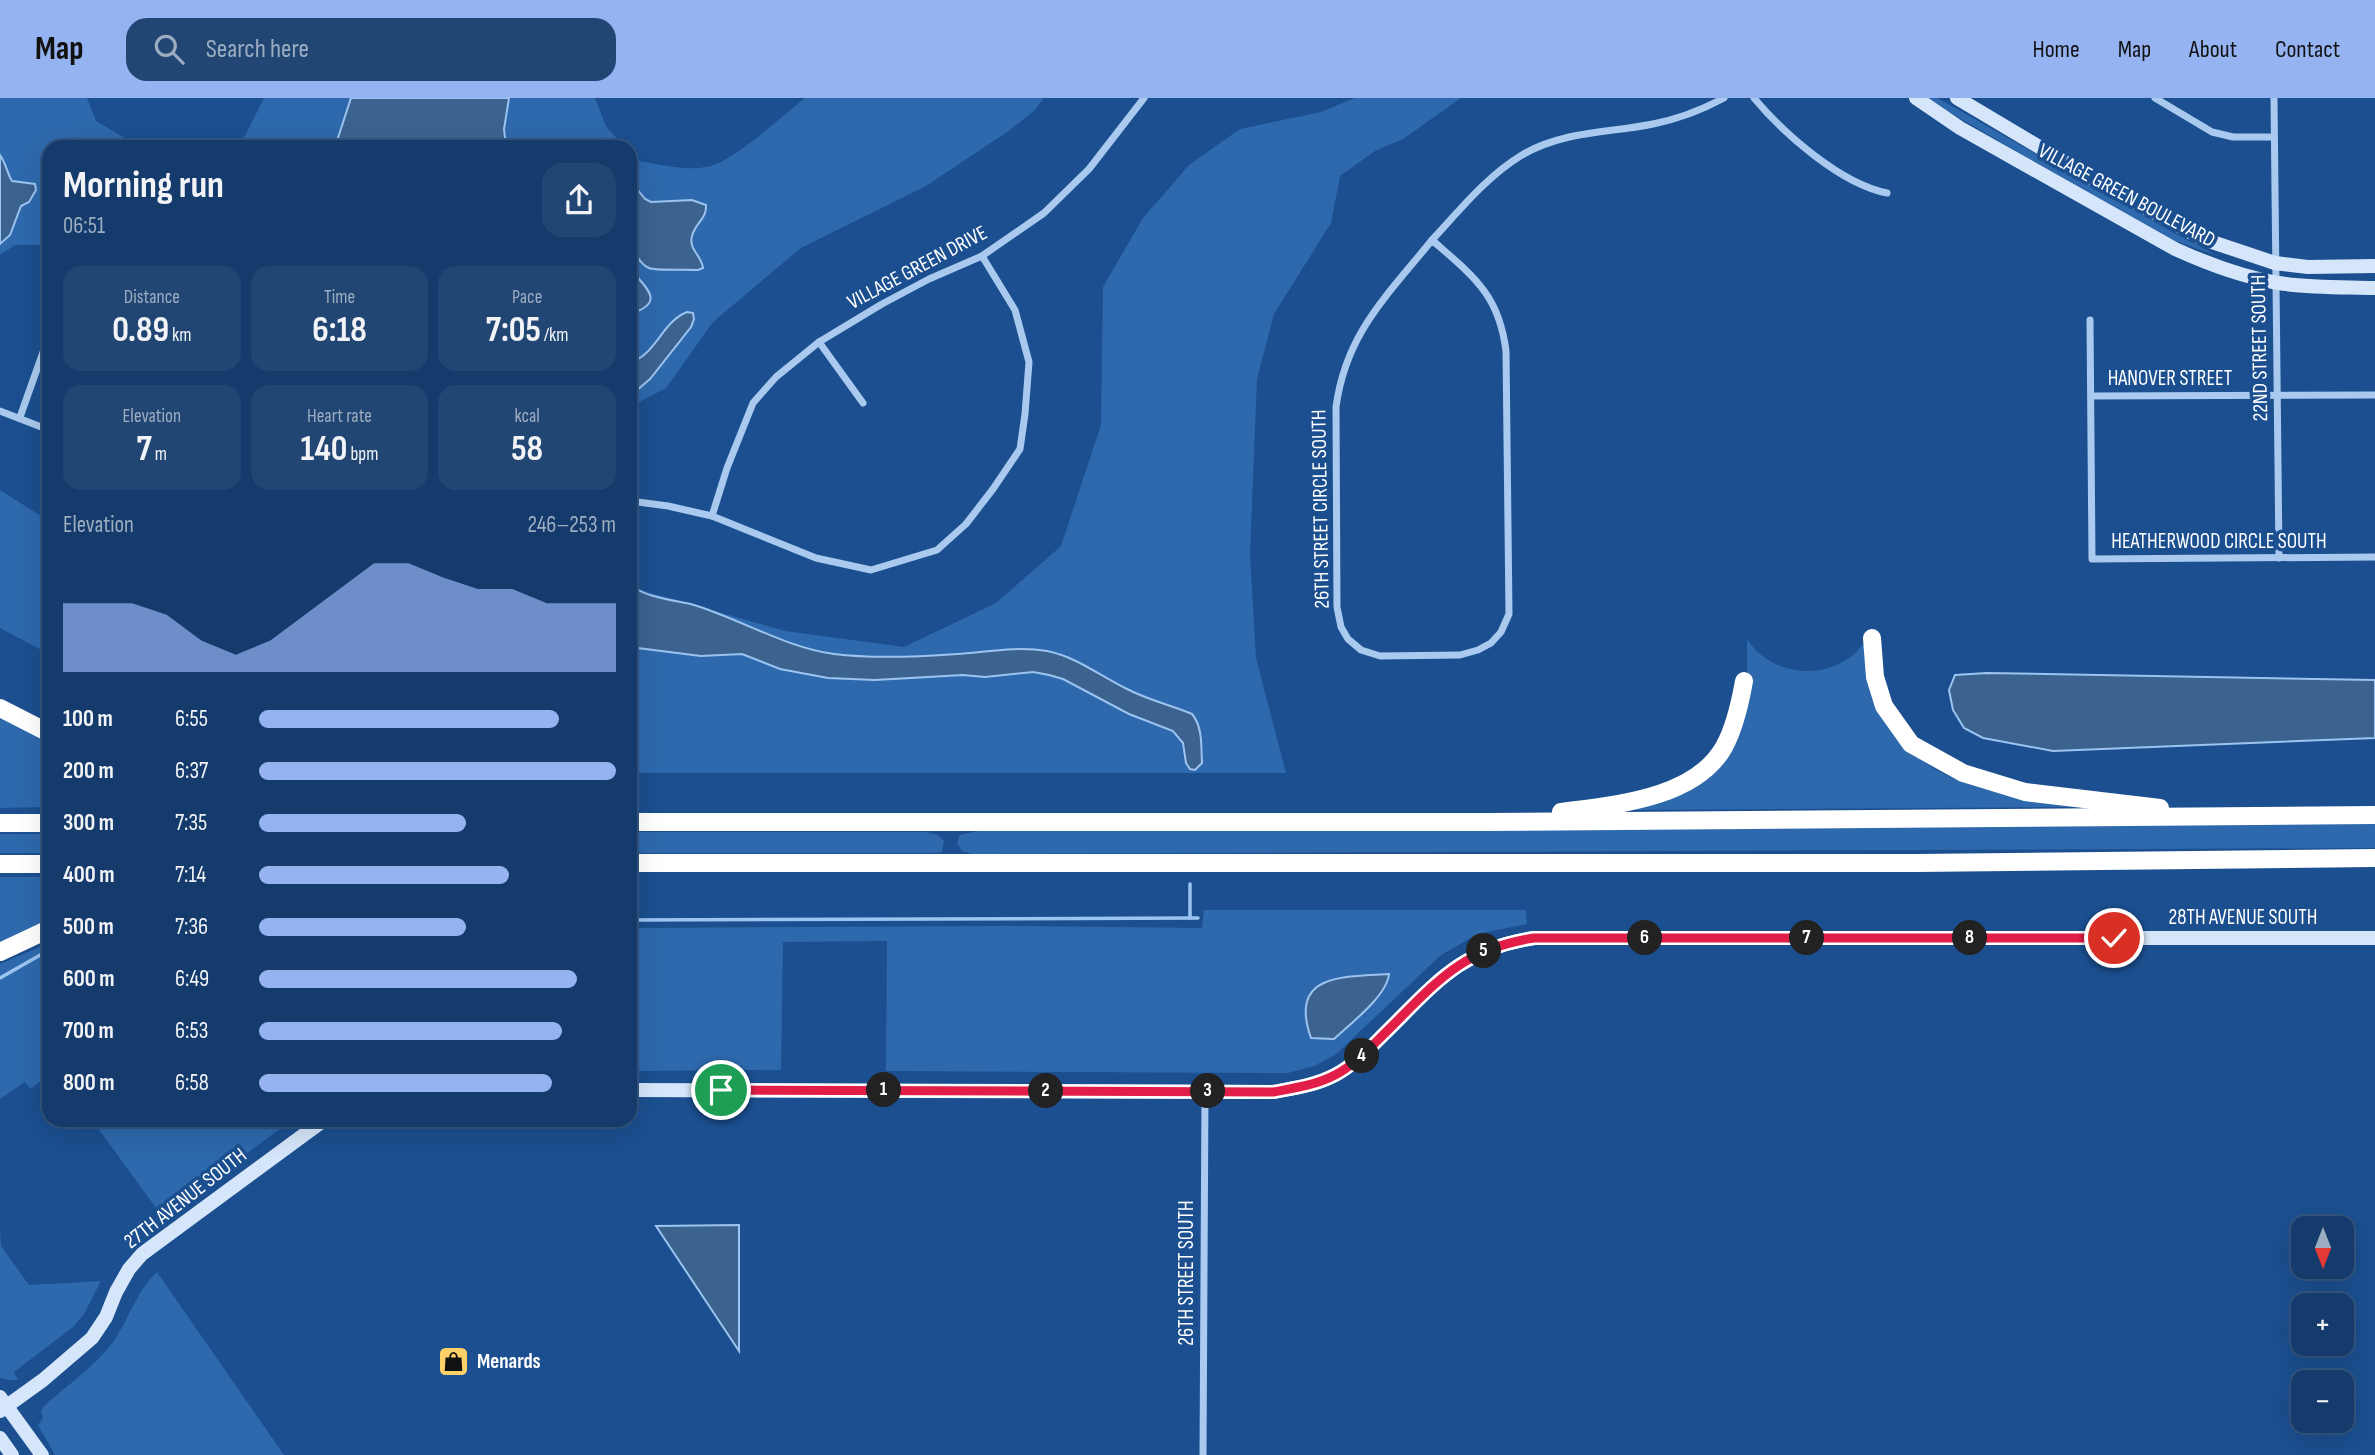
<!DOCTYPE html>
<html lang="en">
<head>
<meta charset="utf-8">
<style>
	:root { --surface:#143b6b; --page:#214673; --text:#f1f3f6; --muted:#9dadc1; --line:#33557e; --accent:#95b2f1 }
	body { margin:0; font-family:"Sofia Sans Condensed",sans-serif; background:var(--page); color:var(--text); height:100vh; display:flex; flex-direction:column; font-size:26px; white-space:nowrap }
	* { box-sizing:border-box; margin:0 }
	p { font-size:23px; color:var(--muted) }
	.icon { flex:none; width:38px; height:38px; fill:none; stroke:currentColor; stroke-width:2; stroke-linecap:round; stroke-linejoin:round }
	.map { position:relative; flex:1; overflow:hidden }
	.side { position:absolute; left:42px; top:42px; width:595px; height:987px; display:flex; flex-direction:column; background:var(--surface); border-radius:21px; box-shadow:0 7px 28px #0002,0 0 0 2px var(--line) }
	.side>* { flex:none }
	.needle { width:46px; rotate:180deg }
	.controls { position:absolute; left:2291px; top:1118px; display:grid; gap:14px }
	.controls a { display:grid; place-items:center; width:63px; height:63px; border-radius:14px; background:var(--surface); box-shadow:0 7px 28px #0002,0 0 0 2px var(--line); font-size:35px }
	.pin { position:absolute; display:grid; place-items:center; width:60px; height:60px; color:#fff; margin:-30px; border:4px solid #fff; border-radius:50%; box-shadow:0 2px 7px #0007 }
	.km { position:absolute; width:35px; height:35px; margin:-18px; border-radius:50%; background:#222; color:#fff; font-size:19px; line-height:35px; text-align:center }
	.round { display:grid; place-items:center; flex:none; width:74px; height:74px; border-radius:21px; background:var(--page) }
	.summary { display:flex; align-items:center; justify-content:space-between; height:119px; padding:0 21px }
	h1 { font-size:38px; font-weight:700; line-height:52px }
	.stats { display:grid; grid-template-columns:repeat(3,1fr); gap:10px; height:119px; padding:7px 21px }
	.stats div { display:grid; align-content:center; border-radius:18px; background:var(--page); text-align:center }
	.stats b { font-size:35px; font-weight:700 }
	.stats small { font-size:19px; font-weight:400 }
	.stats p { font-size:19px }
	.chart { height:196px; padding:14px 21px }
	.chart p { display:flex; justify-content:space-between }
	.chart svg { width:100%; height:126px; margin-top:7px; fill:var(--accent); opacity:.7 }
	ul { padding:0 21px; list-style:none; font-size:23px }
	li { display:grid; grid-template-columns:112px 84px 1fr; align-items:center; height:52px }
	li i { height:18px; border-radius:9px; background:var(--accent) }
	header { display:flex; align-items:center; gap:42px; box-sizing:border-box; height:98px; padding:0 35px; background:var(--accent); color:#111 }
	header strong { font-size:33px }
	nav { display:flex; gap:38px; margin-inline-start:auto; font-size:24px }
	.search { width:490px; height:63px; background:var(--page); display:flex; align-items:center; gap:18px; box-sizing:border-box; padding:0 24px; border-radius:21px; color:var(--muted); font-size:26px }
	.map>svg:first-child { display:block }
	.green { fill:#2e69ad; fill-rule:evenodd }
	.water { fill:#3c6290; stroke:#9cc4f0; stroke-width:2 }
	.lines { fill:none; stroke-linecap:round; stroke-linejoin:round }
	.stream { stroke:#9cc4f0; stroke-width:3.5 }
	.street { stroke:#a9c9ee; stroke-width:7 }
	.secondary { stroke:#d6e6fa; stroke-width:14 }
	.highway { stroke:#fff; stroke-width:18 }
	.route-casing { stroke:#fff; stroke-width:14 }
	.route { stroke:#e11d48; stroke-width:9 }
	.labels { text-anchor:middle; stroke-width:7; stroke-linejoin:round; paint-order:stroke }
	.street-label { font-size:21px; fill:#fff; stroke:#1b4f8f }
	.poi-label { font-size:21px; font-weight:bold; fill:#fff; stroke:#1b4f8f; text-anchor:start }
</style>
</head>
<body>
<header>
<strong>Map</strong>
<div class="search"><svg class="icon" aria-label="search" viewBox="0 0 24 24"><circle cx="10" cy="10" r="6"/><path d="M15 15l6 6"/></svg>Search here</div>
<nav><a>Home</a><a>Map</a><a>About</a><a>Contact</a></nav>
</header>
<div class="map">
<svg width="2375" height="1357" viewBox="0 0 2375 1357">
	<rect width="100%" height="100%" fill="#1b4f8f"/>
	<!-- green -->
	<g class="green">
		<polygon points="0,0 87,0 96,23 140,49 49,49 49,147 15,147 0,157"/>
		<polygon points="264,0 595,0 606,28 624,49 235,49 246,36"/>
		<path d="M805,0H1044L1035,12L1010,32L926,88L801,150L713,224L666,290L630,309V57L634,62C658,66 682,73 706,69C731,66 783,17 805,0Z"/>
		<polygon points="1355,0 1461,0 1403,41 1375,53 1340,78 1331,125 1274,216 1257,281 1250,457 1256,560 1286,675 630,675 630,489 785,533 904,549 996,505 1061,448 1101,327 1103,189 1143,120 1189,67 1240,31 1321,14"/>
		<polygon points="1925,0 1937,0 1950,7 2176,136 2218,158 2164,139"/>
		<polygon points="0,392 49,423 49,556 0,530"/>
		<path d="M1747,541C1770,576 1819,584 1853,557C1858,553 1863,546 1867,541C1869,560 1869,580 1873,599C1876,613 1885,625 1894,636C1938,691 2013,699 2078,707V709L1628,712L1666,702L1688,694L1709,677L1747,597Z"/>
		<polygon points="0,618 49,644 49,709 0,710"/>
		<polygon points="2375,726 2375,750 972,756 962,753 957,745 960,737 977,733"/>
		<polygon points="630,734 927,734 938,737 944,743 942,754 931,755 630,755"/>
		<rect x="0" y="736" width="49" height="19"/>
		<polygon points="0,779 49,779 49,825 0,848"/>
		<path d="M1204,812H1526L1527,826L1478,836L1441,857L1335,957L1314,968L1288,975L886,973L887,843L783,844L781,972L630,973V830L1007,828L1202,830ZM1389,876L1382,893L1334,941L1308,929C1297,875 1350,878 1389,876Z"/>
		<polygon points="49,845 49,977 30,991 25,984 0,1001 0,866"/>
		<polygon points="92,1022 292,1022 162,1118"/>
		<polygon points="0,1130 1,1148 29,1187 101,1183 84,1216 73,1229 14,1274 18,1282 9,1282 0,1280"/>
		<path d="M157,1174L284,1357H55L38,1327L43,1320L41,1314L43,1309C66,1288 101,1264 117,1238C131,1216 138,1191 157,1174Z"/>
	</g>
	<!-- water -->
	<g class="water">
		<polygon points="351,0 509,0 504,31 506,49 335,49"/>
		<path d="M0,57C6,65 8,78 12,83L35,86L36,92L29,104L21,108L10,137L0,146Z"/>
		<path d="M630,82L645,101L651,104L692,102L706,107C707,121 695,125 692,138C688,151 702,158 703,170L698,172C689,171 655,173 649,170C624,159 630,104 630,82Z"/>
		<path d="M630,170C643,188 669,204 630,216Z"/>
		<path d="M687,214L693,215L694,221L691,229L650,281L630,298V266C635,262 641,260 645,256C660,243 667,222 687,214Z"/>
		<path d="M630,464L634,488C642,499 679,503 694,507C740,521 787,550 834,556C874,561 916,559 957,556C986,554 1017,548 1047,553C1077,559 1100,578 1127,591C1148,602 1171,607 1192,616C1203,629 1201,649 1202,665L1195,672L1190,671L1186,665L1183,645L1173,633L1129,616L1063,581L1049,577L1033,574L985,579L963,577L875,582L828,580L780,571L742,556L701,558L630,549Z"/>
		<polygon points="1987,575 2375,582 2375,640 2053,653 1983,640 1964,630 1953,612 1949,592 1955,577"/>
		<path d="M1389,876C1387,898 1350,926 1334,941L1311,940C1288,875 1343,879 1389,876Z"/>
		<polygon points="739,1127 739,1253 656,1128"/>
	</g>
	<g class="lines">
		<!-- stream -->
		<g class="stream">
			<polyline points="1190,786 1190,820"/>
			<polyline points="630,822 1198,820"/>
			<polyline points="0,880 49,852"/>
		</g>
		<!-- street -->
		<g class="street">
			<path d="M1754,0C1784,36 1841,86 1887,95"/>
			<polyline points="2155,0 2212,34 2233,39 2274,39"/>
			<polyline points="2274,0 2279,460"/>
			<path d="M1432,142C1473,178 1499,196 1506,253L1509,516L1501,534L1491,545L1478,552L1460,557L1380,558L1361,552L1348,541L1341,529L1337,509L1336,309C1346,235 1387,198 1432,142Z"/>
			<path d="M1432,142C1460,112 1487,78 1522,57C1562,33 1609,35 1653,26C1678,21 1702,12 1724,0"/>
			<polyline points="2090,222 2092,461 2375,459"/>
			<polyline points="819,244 863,305"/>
			<polyline points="2091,298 2375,297"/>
			<polyline points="0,313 49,332"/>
			<polyline points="20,319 47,243"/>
			<polyline points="630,403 668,408 712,418 816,460 871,472 937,452 966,426 993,391 1020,351 1025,316 1029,264 1015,212 982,158"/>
			<polyline points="712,418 727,370 753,305 776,279 819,244 882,206 929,181 982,158 1044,115 1089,71 1144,0"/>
			<polyline points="1203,1357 1205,994"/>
		</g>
		<!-- secondary -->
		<g class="secondary">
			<path d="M1916,0L1960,30L2175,151C2208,166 2242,179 2278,185C2310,190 2343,189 2375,190"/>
			<polyline points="1957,0 2100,85 2203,141 2275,165 2308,169 2375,168"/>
			<path d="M630,992L1273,994C1295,990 1316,987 1335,977C1354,967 1369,951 1384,936C1434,887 1460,851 1534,840H2375"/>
			<polyline points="0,1299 42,1357"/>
			<polyline points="0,1313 43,1282 92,1240 106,1219 116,1194 129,1171 142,1156 324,1022"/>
			<polyline points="0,1340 12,1357"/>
		</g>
		<!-- highway -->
		<g class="highway">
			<polyline points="1872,540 1875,579 1884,608 1911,646 1963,675 2025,694 2160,710"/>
			<polyline points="0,610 49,635"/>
			<path d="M1561,714C1613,707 1695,701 1724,649C1735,629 1740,606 1744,583"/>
			<polyline points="630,724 1486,724 2375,717"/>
			<polyline points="0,725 49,725"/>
			<polyline points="630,765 1917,765 2375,760"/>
			<polyline points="0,766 49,766"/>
			<polyline points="0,854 49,831"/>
		</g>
	</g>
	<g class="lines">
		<defs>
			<path id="route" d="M721,992L1273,994C1295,990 1316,987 1335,977C1354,967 1369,951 1384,936C1434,887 1460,851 1534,840H2114"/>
		</defs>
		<!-- route casing -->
		<use href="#route" class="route-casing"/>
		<!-- route -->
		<use href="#route" class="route"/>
	</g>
	<!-- icons -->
	<defs>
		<symbol id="shop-square" viewBox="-11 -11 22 22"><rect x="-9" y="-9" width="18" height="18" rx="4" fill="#ffd166" stroke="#1b4f8f"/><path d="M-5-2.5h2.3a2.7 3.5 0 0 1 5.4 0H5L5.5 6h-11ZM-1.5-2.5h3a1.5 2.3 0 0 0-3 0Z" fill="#111"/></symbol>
	</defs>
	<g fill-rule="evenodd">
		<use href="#shop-square" x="436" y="1246" width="35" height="35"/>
	</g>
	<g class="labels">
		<!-- street labels -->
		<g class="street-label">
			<text transform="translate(2127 97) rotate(28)" y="7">VILLAGE GREEN BOULEVARD</text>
			<text transform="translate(917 169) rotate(-28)" y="7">VILLAGE GREEN DRIVE</text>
			<text transform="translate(2259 250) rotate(-91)" y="7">22ND STREET SOUTH</text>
			<text x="2170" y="287">HANOVER STREET</text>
			<text transform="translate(1320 411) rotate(-91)" y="7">26TH STREET CIRCLE SOUTH</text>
			<text x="2219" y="450">HEATHERWOOD CIRCLE SOUTH</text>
			<text x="2243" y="826">28TH AVENUE SOUTH</text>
			<text transform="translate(185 1100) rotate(-38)" y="7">27TH AVENUE SOUTH</text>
			<text transform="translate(1186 1175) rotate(-90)" y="7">26TH STREET SOUTH</text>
		</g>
		<!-- poi labels -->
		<g class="poi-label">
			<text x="477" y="1270">Menards</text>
		</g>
	</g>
</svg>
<div class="controls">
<a><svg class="needle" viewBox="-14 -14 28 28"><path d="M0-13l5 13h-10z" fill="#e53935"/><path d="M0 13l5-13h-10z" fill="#9dadc1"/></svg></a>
<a>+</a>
<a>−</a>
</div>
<div class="pin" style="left:721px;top:992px;background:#1e9e55"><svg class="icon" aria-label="arrive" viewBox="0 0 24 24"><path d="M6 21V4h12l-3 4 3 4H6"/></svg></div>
<div class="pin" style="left:2114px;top:840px;background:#d93025"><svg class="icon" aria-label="check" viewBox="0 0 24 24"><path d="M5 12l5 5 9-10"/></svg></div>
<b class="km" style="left:884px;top:992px">1</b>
<b class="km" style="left:1046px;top:993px">2</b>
<b class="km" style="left:1208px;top:993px">3</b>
<b class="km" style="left:1362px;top:958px">4</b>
<b class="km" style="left:1484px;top:853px">5</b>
<b class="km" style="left:1645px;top:840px">6</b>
<b class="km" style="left:1807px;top:840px">7</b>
<b class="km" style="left:1970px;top:840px">8</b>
<section class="side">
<div class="summary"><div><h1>Morning run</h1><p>06:51</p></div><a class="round"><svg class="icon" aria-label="share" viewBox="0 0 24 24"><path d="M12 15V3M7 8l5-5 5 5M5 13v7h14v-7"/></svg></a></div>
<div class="stats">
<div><p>Distance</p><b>0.89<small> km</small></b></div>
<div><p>Time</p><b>6:18</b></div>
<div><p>Pace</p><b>7:05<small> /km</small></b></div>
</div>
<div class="stats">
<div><p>Elevation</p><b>7<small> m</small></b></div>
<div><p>Heart rate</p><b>140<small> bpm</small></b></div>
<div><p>kcal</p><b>58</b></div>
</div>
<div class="chart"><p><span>Elevation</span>246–253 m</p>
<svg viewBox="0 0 160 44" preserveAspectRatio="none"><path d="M0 44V20L10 20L20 20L30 24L40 33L50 38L60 33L70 24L80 15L90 6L100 6L110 11L120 15L130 15L140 20L150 20L160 20V44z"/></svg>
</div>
<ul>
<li><b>100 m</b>6:55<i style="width:84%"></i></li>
<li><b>200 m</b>6:37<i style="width:100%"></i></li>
<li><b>300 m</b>7:35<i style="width:58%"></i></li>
<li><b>400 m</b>7:14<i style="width:70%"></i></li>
<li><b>500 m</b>7:36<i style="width:58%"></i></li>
<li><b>600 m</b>6:49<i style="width:89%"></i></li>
<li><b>700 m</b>6:53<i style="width:85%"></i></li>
<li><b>800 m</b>6:58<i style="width:82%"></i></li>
</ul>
</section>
</div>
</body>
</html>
